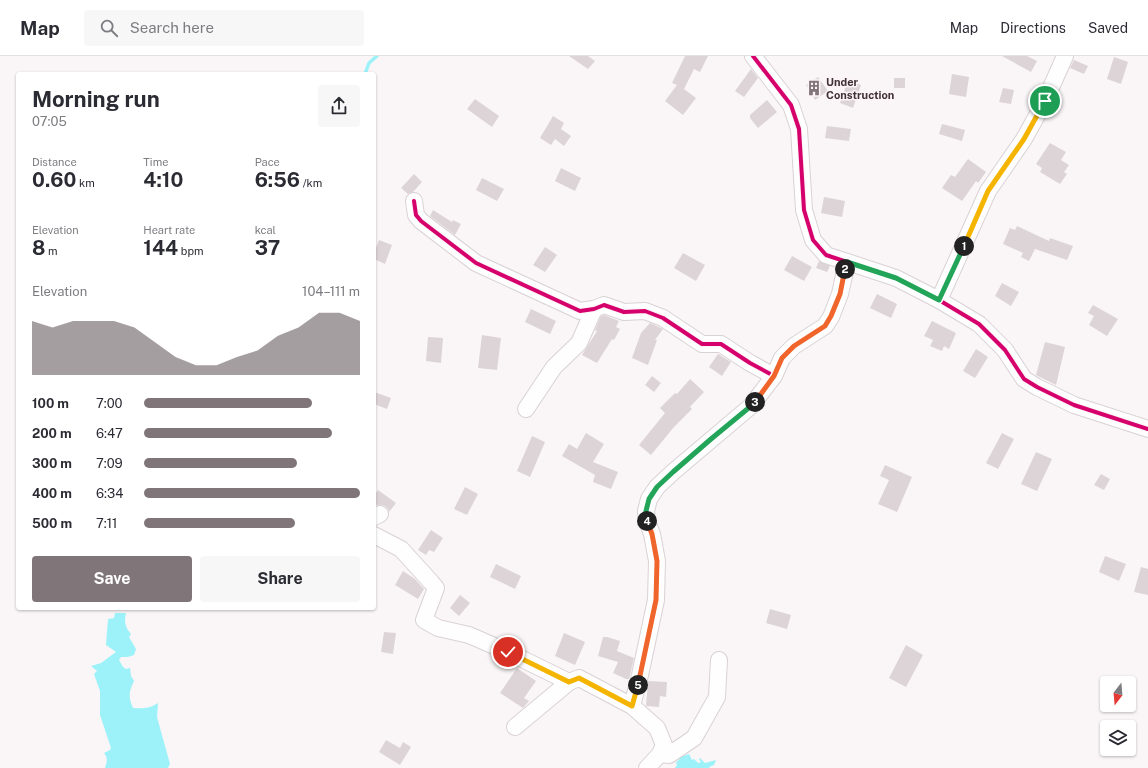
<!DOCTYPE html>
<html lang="en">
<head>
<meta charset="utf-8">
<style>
	:root { --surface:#fff; --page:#f7f7f7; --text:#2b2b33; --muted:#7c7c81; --line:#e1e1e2; --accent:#807679 }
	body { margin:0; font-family:"Public Sans",sans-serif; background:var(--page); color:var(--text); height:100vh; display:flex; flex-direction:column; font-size:15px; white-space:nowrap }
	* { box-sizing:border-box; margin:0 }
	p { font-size:13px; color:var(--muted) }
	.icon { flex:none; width:22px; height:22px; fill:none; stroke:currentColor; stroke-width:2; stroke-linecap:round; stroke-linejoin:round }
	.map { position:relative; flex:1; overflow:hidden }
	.drawer { position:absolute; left:16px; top:16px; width:360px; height:538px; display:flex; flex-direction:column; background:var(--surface); border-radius:4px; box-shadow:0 1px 3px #0004 }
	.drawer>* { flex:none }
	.needle { width:26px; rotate:196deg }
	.controls { position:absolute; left:1100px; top:620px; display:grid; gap:8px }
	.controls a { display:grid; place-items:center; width:36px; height:36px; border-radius:4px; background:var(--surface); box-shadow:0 1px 3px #0004; font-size:20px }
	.pin { position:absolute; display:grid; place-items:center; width:34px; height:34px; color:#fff; margin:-17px; border:2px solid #fff; border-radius:50%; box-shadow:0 1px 4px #0007 }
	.km { position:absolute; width:20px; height:20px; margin:-10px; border-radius:50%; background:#222; color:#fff; font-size:11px; line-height:20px; text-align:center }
	.round { display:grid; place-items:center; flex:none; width:42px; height:42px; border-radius:4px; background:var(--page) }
	.head { display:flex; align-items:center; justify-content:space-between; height:68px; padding:0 16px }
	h1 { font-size:22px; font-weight:700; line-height:30px }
	.figures { display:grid; grid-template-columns:repeat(3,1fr); gap:6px; height:68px; padding:4px 16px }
	.figures div { display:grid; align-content:center }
	.figures b { font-size:20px; font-weight:700 }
	.figures small { font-size:11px; font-weight:400 }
	.figures p { font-size:11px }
	.chart { height:112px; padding:8px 16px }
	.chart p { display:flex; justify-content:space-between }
	.chart svg { width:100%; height:72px; margin-top:4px; fill:var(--accent); opacity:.7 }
	.button { display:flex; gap:8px; margin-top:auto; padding:8px 16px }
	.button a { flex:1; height:46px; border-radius:4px; background:var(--accent); color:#fff; font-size:16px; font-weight:700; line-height:46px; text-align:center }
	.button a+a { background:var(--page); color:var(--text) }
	ul { padding:0 16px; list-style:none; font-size:13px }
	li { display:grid; grid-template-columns:64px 48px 1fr; align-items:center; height:30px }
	li i { height:10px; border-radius:5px; background:var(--accent) }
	header { display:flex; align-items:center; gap:24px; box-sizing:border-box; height:56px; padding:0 20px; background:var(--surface); border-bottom:1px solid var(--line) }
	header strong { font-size:19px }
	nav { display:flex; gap:22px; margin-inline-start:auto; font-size:14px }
	.search { width:280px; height:36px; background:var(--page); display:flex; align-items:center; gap:10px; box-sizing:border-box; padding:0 14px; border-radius:4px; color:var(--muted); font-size:15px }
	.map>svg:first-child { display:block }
	.water { fill:#9cf2f8 }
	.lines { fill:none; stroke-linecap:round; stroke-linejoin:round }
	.stream { stroke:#9cf2f8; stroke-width:3.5 }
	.building { fill:#ddd4d7 }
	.minor-casing { stroke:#dad1d4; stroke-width:18 }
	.minor { stroke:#fefefe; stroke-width:16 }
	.cycleway-casing { stroke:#fcf4f6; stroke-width:6 }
	.cycleway { stroke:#d6006c; stroke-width:4 }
	.split-1-casing { stroke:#fff; stroke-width:8 }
	.split-2-casing { stroke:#fff; stroke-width:8 }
	.split-3-casing { stroke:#fff; stroke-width:8 }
	.split-4-casing { stroke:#fff; stroke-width:8 }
	.split-5-casing { stroke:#fff; stroke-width:8 }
	.split-6-casing { stroke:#fff; stroke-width:8 }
	.split-1 { stroke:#f5b400; stroke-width:5 }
	.split-2 { stroke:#22a559; stroke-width:5 }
	.split-3 { stroke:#f0652b; stroke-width:5 }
	.split-4 { stroke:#22a559; stroke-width:5 }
	.split-5 { stroke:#f0652b; stroke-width:5 }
	.split-6 { stroke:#f5b400; stroke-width:5 }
	.labels { text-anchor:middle; stroke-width:3; stroke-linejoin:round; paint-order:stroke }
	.poi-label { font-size:11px; font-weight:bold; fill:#3f3135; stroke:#fcf4f6; text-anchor:start }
</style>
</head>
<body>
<header>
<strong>Map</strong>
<div class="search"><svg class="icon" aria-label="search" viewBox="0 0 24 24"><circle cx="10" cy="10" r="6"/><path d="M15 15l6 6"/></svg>Search here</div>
<nav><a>Map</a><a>Directions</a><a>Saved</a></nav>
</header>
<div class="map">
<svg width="1148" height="712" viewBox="0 0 1148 712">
	<rect width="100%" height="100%" fill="#faf6f7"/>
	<!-- water -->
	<g class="water">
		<path d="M115,557H126C124,566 125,571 131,578L129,581L136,593L134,599L128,601H121L119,604L123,611L126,613L130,612L131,620L134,625C129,636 128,640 133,652C142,653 151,652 158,647L157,661L170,708L168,712H105C107,706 108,702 104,697L110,694L111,692L100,659V635L94,618L97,615L91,610L101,607L116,596L106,589L108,563L114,562Z"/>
		<polygon points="689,698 692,704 694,703 698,707 701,706 699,703 700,702 705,707 716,704 714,709 709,711 710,712 675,712 677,709 676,706 679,704 680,701"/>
	</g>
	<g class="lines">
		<!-- stream -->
		<polyline class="stream" points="365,18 369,7 377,0"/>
	</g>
	<!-- building -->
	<g class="building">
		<polygon points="569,0 588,0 595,5 588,13"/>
		<polygon points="685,0 708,0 700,16 694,13 684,33 696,42 683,59 665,45 677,29 672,27"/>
		<polygon points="1002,0 1027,0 1037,5 1031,16"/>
		<polygon points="1114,1 1128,6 1121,28 1107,23"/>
		<polygon points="1074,4 1088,10 1084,18 1070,12"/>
		<polygon points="751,13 758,22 744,41 735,35"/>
		<polygon points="952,18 969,21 966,41 949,38"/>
		<polygon points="818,21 828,35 815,44 806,29"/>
		<rect x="894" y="22" width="11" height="10"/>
		<polygon points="848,24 861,29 853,52 840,47"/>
		<polygon points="1003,32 1014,34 1011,48 999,46"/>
		<polygon points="475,43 499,60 492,71 467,53"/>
		<polygon points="767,44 777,56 758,72 750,62 750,59"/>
		<polygon points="553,60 564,67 561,73 571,80 564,90 555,83 551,89 540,82"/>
		<polygon points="942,68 965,74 962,85 939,78"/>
		<polygon points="827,70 851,73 849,85 825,82"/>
		<polygon points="1050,87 1066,96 1061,104 1069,109 1064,116 1067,118 1060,128 1040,116 1042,112 1036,108"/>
		<polygon points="968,103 986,116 978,127 976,125 962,145 942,132 951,119 955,121"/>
		<polygon points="561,112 581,122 575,135 555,125"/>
		<polygon points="414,118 422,126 413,136 408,138 401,132"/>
		<polygon points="482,122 504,133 497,145 476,134"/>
		<polygon points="824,141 845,145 842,161 821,157"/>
		<polygon points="433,154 452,166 453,164 461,168 455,179 430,160"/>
		<polygon points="1017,170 1049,185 1050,182 1073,190 1067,204 1035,193 1029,205 1021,201 1023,197 1003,188 1010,172 1015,174"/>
		<polygon points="379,184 392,189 385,208 374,203 374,197"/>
		<polygon points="545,191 557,199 545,216 533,209"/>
		<polygon points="683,197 705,209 696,225 674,212"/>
		<polygon points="792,200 812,211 804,225 784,214"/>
		<polygon points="819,205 830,210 827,216 816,212"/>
		<polygon points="1002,227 1019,236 1011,250 995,240"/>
		<polygon points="877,238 897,248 891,262 870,252"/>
		<polygon points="1093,249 1118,263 1107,280 1089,269 1094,260 1088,257"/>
		<polygon points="531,253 556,265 550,278 525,266"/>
		<polygon points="604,259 619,265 616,271 620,273 614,284 612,283 597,307 582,299 597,275 595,274 601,260"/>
		<polygon points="932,265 956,277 949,293 944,290 942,295 930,290 933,284 924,280"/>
		<polygon points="650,267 663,273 655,284 657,284 648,309 632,302 641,277"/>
		<polygon points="482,279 501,282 497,314 478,312"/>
		<polygon points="428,281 443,282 441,307 426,305"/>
		<polygon points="1045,286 1065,291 1056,329 1036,319"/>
		<polygon points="976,293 988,301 975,322 963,315"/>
		<polygon points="718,298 731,306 722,320 709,311"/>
		<polygon points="652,320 661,327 654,336 645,329"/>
		<polygon points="690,323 704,336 690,351 692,353 674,371 651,399 639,389 665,357 660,352 675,337 677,338"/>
		<polygon points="374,336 391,342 387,353 374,348"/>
		<polygon points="586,377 604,388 593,406 618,416 611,433 593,426 595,419 562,400 569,388 577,393"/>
		<polygon points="1002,377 1014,383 998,413 986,407"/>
		<polygon points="532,380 545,386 530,421 517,415"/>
		<polygon points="1036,396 1052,403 1037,435 1021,428"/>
		<polygon points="885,409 912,421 897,456 878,448 889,424 880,420"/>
		<polygon points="1101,418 1110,423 1104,434 1094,429"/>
		<polygon points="465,431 478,438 467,459 454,453"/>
		<polygon points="378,434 396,447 389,456 388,453 385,450 381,449 377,449 374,447 374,440"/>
		<polygon points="431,474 443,482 434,496 429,494 426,499 418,494"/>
		<polygon points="1105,500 1126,508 1119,525 1099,516"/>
		<polygon points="496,508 521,520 515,533 490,521"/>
		<polygon points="1141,511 1148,513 1148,539 1134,536"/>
		<polygon points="403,515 415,523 424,533 418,543 395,529"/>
		<polygon points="460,539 470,547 459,560 450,552"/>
		<polygon points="770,553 791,559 787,573 766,567"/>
		<polygon points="384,576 396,577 393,598 381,596"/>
		<polygon points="564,577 585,586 575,609 555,600"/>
		<polygon points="603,581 607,581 620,585 617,595 634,602 629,623 626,623 613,617 618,606 598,600"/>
		<polygon points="906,589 923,599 906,631 889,622"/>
		<polygon points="517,612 536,625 524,642 529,645 523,652 500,637"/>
		<polygon points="648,625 667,626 666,641 660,640 659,651 646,650"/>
		<polygon points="386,684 400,692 403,686 411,691 400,709 379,696"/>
	</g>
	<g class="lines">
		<defs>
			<g id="minor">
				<polyline points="753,0 791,49 799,73 804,154 813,184 826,199 896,222 939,244 979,268 1005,294 1024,323 1037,331 1074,349 1148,373"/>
				<polyline points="414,145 416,159 421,165 476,207 580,255 594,253 604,249 624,256 645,255 663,262 702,288 721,288 750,307 774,320"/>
				<polyline points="939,244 988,135 1024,83 1045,45 1065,0"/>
				<polyline points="526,353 554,311 579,287 594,253"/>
				<polyline points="374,461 380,458"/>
				<polyline points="374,479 401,493 431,526 436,532 424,564 438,572 469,579 508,596 569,626"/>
				<polyline points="632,650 640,619 656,544 657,505 652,478 647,465 646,455 649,443 657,431 673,416 751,350 774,320 782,302 794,290 825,270 831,261 840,238 847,206"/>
				<polyline points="515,671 569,626 579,622 632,650 657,672 664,689 660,698 647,712"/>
				<polyline points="660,698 669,699 694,682 717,641 719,604"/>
			</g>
		</defs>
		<!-- minor casing -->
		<use href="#minor" class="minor-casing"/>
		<!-- minor -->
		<use href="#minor" class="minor"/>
		<defs>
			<g id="cycleway">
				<polyline points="753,0 791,49 799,73 804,154 813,184 826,199 896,222 939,244 979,268 1005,294 1024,323 1037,331 1074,349 1148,373"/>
				<polyline points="414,145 416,159 421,165 476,207 580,255 594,253 604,249 624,256 645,255 663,262 702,288 721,288 750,307 774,320"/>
				<polyline points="632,650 640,619 656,544 657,505 652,478 647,465 646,455 649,443 657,431 673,416 751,350 774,320 782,302 794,290 825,270 831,261 840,238 847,206"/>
			</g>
		</defs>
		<!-- cycleway casing -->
		<use href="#cycleway" class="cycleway-casing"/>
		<!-- cycleway -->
		<use href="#cycleway" class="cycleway"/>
	</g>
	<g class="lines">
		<defs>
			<polyline id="split-1" points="964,190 988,135 1024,83 1045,45"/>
			<polyline id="split-2" points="845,213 847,206 896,222 939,244 964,190"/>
			<polyline id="split-3" points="755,346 774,320 782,302 794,290 825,270 831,260 840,238 845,213"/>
			<polyline id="split-4" points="647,465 646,455 649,443 657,431 673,416 711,383 751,350 755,346"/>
			<polyline id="split-5" points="638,629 656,544 657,505 652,478 647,465"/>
			<polyline id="split-6" points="508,596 569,626 579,622 632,650 638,629"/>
		</defs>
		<!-- split-1 casing -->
		<use href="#split-1" class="split-1-casing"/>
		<!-- split-2 casing -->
		<use href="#split-2" class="split-2-casing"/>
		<!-- split-3 casing -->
		<use href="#split-3" class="split-3-casing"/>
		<!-- split-4 casing -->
		<use href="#split-4" class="split-4-casing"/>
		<!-- split-5 casing -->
		<use href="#split-5" class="split-5-casing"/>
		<!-- split-6 casing -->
		<use href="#split-6" class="split-6-casing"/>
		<!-- split-1 -->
		<use href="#split-1" class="split-1"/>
		<!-- split-2 -->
		<use href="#split-2" class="split-2"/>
		<!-- split-3 -->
		<use href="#split-3" class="split-3"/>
		<!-- split-4 -->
		<use href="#split-4" class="split-4"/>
		<!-- split-5 -->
		<use href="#split-5" class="split-5"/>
		<!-- split-6 -->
		<use href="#split-6" class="split-6"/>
	</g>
	<!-- icons -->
	<defs>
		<symbol id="building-bare" viewBox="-9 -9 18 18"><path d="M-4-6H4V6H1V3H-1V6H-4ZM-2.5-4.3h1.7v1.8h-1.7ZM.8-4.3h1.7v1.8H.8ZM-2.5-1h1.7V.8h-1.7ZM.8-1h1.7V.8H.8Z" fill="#807679" stroke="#fcf4f6" stroke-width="2.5" paint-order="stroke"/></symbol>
	</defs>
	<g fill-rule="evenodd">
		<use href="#building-bare" x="803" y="21" width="22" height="22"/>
	</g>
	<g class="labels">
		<!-- poi labels -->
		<g class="poi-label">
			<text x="826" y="30">Under<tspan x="826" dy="13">Construction</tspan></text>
		</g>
	</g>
</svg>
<div class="controls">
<a><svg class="needle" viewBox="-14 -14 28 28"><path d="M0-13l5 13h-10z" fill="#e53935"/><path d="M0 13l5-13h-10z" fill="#7c7c81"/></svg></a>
<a><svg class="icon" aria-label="layers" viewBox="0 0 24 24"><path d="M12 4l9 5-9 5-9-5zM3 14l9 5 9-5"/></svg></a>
</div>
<div class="pin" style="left:1045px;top:45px;background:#1e9e55"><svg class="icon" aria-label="arrive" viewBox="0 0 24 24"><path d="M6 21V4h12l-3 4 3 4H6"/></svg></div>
<div class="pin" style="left:508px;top:596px;background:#d93025"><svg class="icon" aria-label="check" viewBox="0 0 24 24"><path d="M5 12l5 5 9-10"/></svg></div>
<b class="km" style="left:964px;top:190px">1</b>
<b class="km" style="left:845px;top:213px">2</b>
<b class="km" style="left:755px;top:346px">3</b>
<b class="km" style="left:647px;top:465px">4</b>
<b class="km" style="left:638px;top:629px">5</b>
<section class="drawer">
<div class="head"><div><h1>Morning run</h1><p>07:05</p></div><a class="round"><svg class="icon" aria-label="share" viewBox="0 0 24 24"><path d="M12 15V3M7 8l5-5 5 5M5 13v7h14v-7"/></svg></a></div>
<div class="figures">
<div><p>Distance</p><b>0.60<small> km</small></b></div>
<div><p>Time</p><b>4:10</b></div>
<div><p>Pace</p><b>6:56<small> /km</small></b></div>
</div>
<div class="figures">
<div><p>Elevation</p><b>8<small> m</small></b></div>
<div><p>Heart rate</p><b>144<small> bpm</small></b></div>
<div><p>kcal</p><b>37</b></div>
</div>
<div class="chart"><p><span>Elevation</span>104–111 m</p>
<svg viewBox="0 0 160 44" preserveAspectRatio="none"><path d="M0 44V11L10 15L20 11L30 11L40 11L50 15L60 24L70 33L80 38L90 38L100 33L110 29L120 20L130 15L140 6L150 6L160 11V44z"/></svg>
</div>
<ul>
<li><b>100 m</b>7:00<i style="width:78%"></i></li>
<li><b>200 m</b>6:47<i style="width:87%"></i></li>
<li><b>300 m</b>7:09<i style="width:71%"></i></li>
<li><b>400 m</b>6:34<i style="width:100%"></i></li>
<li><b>500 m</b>7:11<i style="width:70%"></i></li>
</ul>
<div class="button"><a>Save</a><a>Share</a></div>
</section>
</div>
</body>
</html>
